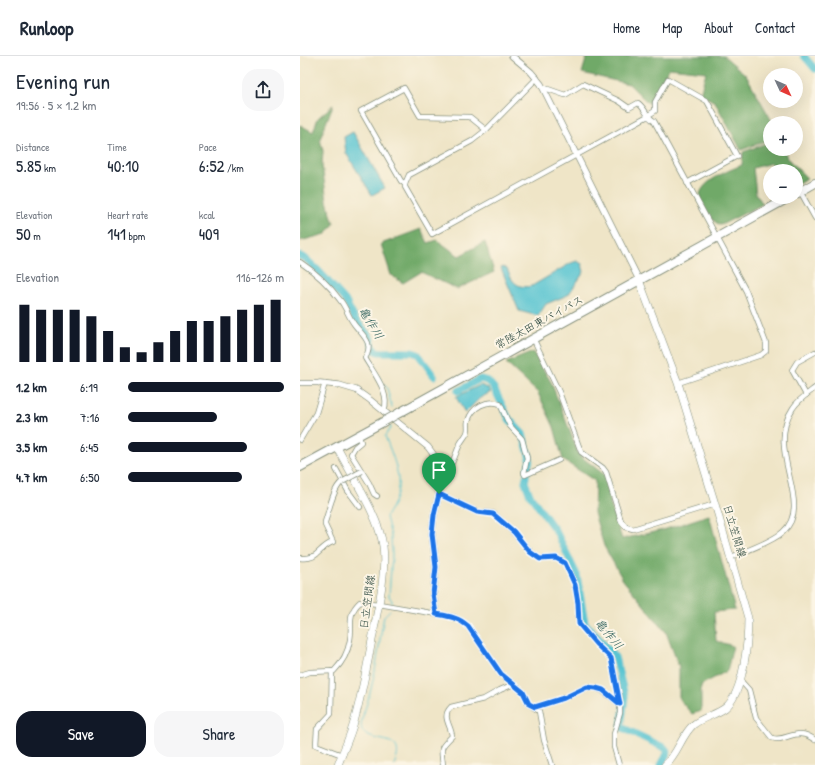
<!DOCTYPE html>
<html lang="en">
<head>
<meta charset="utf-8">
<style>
	:root { --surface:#fff; --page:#f6f6f7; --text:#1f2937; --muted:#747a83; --line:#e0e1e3; --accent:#111827 }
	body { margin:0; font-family:"Patrick Hand","Klee One",sans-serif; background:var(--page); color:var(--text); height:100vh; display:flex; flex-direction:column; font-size:15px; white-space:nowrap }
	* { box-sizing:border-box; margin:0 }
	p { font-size:13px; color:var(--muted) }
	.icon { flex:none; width:22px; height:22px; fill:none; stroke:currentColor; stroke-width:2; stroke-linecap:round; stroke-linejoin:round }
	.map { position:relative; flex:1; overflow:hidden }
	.drawer { display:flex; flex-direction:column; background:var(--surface); width:300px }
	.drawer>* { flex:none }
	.needle { width:26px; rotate:134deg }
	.buttons { position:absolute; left:463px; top:12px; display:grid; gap:8px }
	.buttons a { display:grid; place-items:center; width:40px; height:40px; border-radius:50%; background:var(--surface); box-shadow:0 4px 16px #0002; font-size:20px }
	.pin { position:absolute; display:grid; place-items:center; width:34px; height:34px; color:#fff; margin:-41px -17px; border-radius:50% 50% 50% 0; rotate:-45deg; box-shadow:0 0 4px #0007 }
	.pin .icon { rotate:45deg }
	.round { display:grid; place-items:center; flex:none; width:42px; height:42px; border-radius:16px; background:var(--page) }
	.summary { display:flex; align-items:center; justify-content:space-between; height:68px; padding:0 16px }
	h1 { font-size:22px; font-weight:600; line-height:30px }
	.metrics { display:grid; grid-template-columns:repeat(3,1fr); gap:6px; height:68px; padding:4px 16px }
	.metrics div { display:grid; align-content:center }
	.metrics b { font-size:17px; font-weight:600 }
	.metrics small { font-size:11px; font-weight:400 }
	.metrics p { font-size:11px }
	.chart { height:112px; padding:8px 16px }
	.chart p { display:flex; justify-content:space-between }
	.chart svg { width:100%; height:72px; margin-top:4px; stroke:var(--accent); stroke-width:6 }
	.button { display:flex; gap:8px; margin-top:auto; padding:8px 16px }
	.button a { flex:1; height:46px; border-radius:16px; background:var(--accent); color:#fff; font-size:16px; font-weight:600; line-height:46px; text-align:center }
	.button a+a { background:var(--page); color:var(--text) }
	ul { padding:0 16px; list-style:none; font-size:13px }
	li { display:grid; grid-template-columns:64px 48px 1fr; align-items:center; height:30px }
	li i { height:10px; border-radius:5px; background:var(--accent) }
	header { display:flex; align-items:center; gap:24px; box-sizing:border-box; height:56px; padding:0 20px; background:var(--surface); border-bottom:1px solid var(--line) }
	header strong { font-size:19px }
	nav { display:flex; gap:22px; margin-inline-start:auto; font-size:14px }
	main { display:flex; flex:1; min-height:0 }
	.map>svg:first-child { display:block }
	.forest { fill:#6fa968; stroke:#47734e }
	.water { fill:#58c4d1; stroke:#3c8082 }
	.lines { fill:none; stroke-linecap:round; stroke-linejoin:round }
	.stream { stroke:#58c4d1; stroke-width:1 }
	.river { stroke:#58c4d1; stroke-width:7 }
	.minor-casing { stroke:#87917e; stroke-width:6 }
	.tertiary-casing { stroke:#87917e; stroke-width:7 }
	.primary-casing { stroke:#87917e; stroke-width:8 }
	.trunk-casing { stroke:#87917e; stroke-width:10 }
	.minor { stroke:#fff; stroke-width:4.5 }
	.tertiary { stroke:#fff; stroke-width:5.5 }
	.primary { stroke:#fff; stroke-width:7 }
	.trunk { stroke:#fff; stroke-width:8 }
	.minor-bridge-casing { stroke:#87917e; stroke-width:6; stroke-linecap:butt }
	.trunk-bridge-casing { stroke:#87917e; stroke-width:10; stroke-linecap:butt }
	.minor-bridge { stroke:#fff; stroke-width:4.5 }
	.trunk-bridge { stroke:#fff; stroke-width:8 }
	.route-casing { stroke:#fff; stroke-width:8 }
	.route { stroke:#1a73e8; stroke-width:5 }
	.labels { text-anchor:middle; stroke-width:4; stroke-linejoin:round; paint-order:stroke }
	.street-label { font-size:11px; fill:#1f3d34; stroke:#fcf5e5 }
	.water-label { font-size:12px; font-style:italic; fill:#2d5f5b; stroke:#fcf5e5 }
</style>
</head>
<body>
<header>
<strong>Runloop</strong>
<nav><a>Home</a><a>Map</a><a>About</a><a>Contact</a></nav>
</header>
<main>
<section class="drawer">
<div class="summary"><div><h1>Evening run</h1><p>19:56 · 5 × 1.2 km</p></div><a class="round"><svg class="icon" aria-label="share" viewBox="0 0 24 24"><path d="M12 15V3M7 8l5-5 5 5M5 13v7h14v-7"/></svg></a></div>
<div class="metrics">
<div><p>Distance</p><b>5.85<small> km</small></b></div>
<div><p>Time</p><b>40:10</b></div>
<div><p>Pace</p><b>6:52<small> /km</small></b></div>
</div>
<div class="metrics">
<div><p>Elevation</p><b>50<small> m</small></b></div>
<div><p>Heart rate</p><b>141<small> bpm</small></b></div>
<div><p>kcal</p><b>409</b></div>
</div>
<div class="chart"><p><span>Elevation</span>116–126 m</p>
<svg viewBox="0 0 160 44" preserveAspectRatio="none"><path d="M5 44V9M15 44V12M25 44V12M35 44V12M45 44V16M55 44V25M65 44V35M75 44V38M85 44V32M95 44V25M105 44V19M115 44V19M125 44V16M135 44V12M145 44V9M155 44V6"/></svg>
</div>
<ul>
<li><b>1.2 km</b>6:19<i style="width:100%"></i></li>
<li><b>2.3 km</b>7:16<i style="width:57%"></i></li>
<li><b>3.5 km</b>6:45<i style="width:76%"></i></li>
<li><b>4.7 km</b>6:50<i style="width:73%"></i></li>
</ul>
<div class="button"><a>Save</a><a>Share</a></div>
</section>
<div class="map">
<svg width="515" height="709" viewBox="0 0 515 709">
	<rect width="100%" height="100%" fill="#fcf5e5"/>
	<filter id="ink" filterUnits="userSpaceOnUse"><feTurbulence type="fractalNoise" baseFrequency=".025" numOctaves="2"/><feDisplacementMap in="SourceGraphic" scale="8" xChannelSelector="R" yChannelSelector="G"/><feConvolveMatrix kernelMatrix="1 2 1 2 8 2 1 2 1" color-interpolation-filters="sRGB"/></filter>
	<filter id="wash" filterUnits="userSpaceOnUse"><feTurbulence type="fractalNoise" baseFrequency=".012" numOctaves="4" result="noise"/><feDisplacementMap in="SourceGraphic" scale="16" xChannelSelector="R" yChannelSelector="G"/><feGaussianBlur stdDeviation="0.9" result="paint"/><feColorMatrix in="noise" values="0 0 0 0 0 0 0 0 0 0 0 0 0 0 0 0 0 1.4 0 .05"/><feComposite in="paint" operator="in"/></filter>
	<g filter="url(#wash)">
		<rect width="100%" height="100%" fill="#efe5c7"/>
		<!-- forest -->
		<g class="forest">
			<polygon points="287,0 424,0 446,19 473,67 470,67 470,82 466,85 441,94 415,46 400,38 406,16 369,12 349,48 329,28 282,17"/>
			<polygon points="33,49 20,83 23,95 22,109 27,145 34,168 26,178 0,185 0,69 13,76 18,62"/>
			<path d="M470,86V93H484L487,102L507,122L496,128V115H475L472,107L453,112L456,138L463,148L421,169C413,166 410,161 406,154C404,150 400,146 400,143C397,126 430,114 442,109L443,96Z"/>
			<polygon points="121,173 128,187 137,184 159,200 185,186 194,216 157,233 121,216 103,227 91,219 81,188"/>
			<polygon points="233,296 251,326 279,399 306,420 311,450 322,483 363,474 409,459 435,554 414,556 416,585 433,590 427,615 401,629 401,655 392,658 379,643 379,611 366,576 323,524 304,490 294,457 295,425 263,404 254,371 238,337 206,307"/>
		</g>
		<!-- water -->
		<g class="water">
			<polygon points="53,76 85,132 72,139 46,97 44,81"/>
			<path d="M277,205L282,208L284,216L268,239L246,248L238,260L219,255L201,212L202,211L207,213C212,226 217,233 232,230L271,207Z"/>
			<polygon points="180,329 188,332 191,336 180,342 165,357 156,341"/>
		</g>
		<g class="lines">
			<!-- stream -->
			<g class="stream">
				<polyline points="74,293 70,304 81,325 87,332 92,352"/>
				<path d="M90,370L91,371L85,380C92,399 103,421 96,441C94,448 89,455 86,461L91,480L92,499L89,540L92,545V547"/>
				<path d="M90,554L84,560C79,588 76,617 68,644C66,652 59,666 62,674C69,690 110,675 94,709"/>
			</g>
			<!-- river -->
			<g class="river">
				<polyline points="504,0 515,13"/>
				<polyline points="0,200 6,203 18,214 45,244 55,263 70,281 74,293 78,296 112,296 118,298 134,320"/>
				<polyline points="158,335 180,323 188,325 194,332 209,363 223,378 230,403 227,416"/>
				<polyline points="226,421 225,426 230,439 257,477 277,519 285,567 315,601 325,640 321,671 365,692 368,696 361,709"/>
			</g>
		</g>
	</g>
	<g filter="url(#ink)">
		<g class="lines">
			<defs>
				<g id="minor">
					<path d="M242,31L265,39L283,28L319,45L329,52L338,47C345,52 346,60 354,65L446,235L466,287V295L461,299L378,327"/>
					<polyline points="186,74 170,61 120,60 104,32 61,55 101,125 105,128 105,131 132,178 346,61 348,61 350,58 355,55 355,46 368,23 407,45 437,100 387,127"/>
					<polyline points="105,128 109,119 172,85 186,74 237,22"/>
					<polyline points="500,135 515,162"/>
					<path d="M0,206C15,216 29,229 40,244C46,251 48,260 54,268C62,279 75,287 65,302C74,318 91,337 84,356"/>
					<polyline points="233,282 259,336 281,396 303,412 306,416 321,465 326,471 333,473 415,448"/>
					<polyline points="0,327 20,327"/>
					<polyline points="506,339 492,314 497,306 515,296"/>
					<polyline points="58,379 61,386 55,391 51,398 69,427 74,438 77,440"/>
					<polyline points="0,384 16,357 25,327"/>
					<polyline points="36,413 48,435 60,451"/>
					<path d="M142,420C153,410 154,401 160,388C162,384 165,381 167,377C169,373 167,369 168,365C172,351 187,343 200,348L210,370L222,383L227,402L224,417L225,419L259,404"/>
					<polyline points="139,438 177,456 193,457 213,476 231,496 240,503 256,502 265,507 275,529 278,547 279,567 295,587 311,602 320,642 320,657 314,678 314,691 319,709"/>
					<path d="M431,501C446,495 472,486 483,476C515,447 464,395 493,352C498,344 507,338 515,332"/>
					<path d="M0,502C20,504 17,492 33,486L25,469V466C29,455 33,432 42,426"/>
					<polyline points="32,615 31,658 17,673 16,689 42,699"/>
					<path d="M0,619L10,616L34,615C42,607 48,596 50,584C53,568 46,559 60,546L79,548L154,561L163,566L168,570L201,618L223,636L229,648L239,655L244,684L252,709"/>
					<path d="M440,624L449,634L456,662L472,682C487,687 496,669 515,684"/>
					<polyline points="235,651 264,642 287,631 296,632 303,635 320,648"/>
					<path d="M143,709C141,691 139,693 152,680C151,669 141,661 151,651L184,643L200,634L214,628"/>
				</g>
				<g id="tertiary">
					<polyline points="212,0 231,16 241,28 339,224"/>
					<polyline points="20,327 39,329 56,334 70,344 128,391 139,406 142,420 139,438 134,459 132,478 136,511 133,538 136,558"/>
				</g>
				<g id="primary">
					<path d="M339,224L378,327L415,448L448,562C448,585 444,637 425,652C416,659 402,661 393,669C381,680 378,698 365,709"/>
					<path d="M37,391C51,419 79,460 83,490C86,515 80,543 75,568C69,601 63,634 54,666C50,681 43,695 38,709"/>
				</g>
				<g id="trunk">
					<polyline points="496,138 515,127"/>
					<polyline points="99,357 490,141"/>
					<polyline points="0,411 83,366"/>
				</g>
			</defs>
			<!-- minor casing -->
			<use href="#minor" class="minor-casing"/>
			<!-- tertiary casing -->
			<use href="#tertiary" class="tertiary-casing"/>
			<!-- primary casing -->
			<use href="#primary" class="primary-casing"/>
			<!-- trunk casing -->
			<use href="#trunk" class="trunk-casing"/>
			<!-- minor -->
			<use href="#minor" class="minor"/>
			<!-- tertiary -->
			<use href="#tertiary" class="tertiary"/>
			<!-- primary -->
			<use href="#primary" class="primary"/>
			<!-- trunk -->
			<use href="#trunk" class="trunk"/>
			<defs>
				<polyline id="minor-bridge" points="42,426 62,415"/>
				<polyline id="trunk-bridge" points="83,366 99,357"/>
			</defs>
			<!-- minor-bridge casing -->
			<use href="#minor-bridge" class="minor-bridge-casing"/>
			<!-- trunk-bridge casing -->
			<use href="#trunk-bridge" class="trunk-bridge-casing"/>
			<!-- minor-bridge -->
			<use href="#minor-bridge" class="minor-bridge"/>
			<!-- trunk-bridge -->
			<use href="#trunk-bridge" class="trunk-bridge"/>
		</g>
	</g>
	<g class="lines" filter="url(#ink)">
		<defs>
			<path id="route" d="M139,438L177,456L193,458L214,476L230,496L240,503L256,502L265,507L275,529L278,547L279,568L296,588L311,602L320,648L303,634L296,632L287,631L264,642L235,651L229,648L223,636L201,618L168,570C158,561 148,560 136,558L133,538L136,511L132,478L134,459Z"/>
		</defs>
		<!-- route casing -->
		<use href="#route" class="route-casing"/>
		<!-- route -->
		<use href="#route" class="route"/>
	</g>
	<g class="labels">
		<!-- street labels -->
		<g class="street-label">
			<text transform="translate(239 266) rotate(-29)" y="4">常陸太田東バイパス</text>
			<text transform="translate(435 475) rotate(73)" y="4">日立笠間線</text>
			<text transform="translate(67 546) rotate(-82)" y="4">日立笠間線</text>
		</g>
		<!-- water labels -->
		<g class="water-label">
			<text transform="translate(71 267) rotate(59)" y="4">亀作川</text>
			<text transform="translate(309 578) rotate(50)" y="4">亀作川</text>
		</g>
	</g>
</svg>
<div class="buttons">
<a><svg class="needle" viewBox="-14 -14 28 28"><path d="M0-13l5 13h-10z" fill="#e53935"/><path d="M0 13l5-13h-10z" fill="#747a83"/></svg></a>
<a>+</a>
<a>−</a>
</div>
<div class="pin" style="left:139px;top:438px;background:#1e9e55"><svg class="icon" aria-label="arrive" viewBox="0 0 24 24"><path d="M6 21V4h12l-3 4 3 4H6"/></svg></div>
</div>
</main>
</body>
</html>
